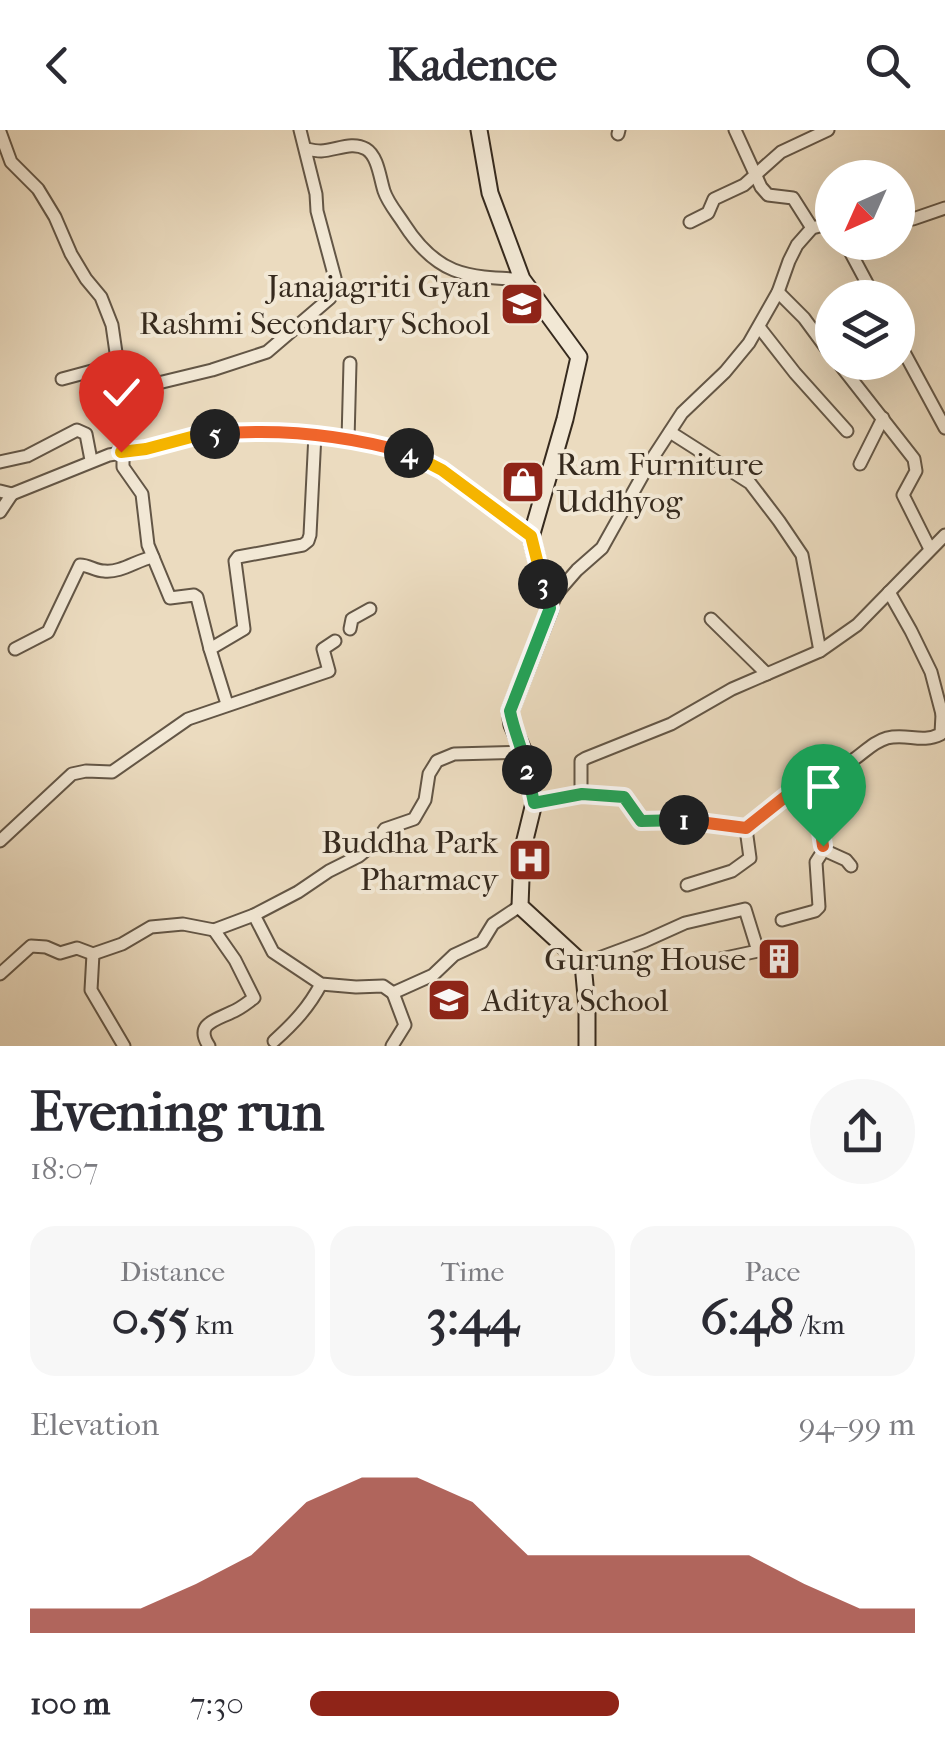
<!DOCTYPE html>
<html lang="en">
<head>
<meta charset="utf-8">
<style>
	:root { --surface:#fff; --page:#f7f7f7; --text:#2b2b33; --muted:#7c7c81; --accent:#8f2418 }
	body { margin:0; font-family:"IM FELL French Canon",serif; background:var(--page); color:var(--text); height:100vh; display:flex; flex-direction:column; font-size:38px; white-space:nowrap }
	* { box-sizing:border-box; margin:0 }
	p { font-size:32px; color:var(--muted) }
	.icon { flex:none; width:55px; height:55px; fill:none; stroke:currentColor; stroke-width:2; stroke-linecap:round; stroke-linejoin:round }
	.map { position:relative; height:916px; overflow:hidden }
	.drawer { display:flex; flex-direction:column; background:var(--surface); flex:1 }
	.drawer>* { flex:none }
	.needle { width:65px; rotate:225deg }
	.fabs { position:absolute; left:815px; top:30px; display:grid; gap:20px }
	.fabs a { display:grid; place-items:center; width:100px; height:100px; border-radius:50%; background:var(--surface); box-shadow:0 10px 40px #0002; font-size:50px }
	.pin { position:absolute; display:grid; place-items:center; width:85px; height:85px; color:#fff; margin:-102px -42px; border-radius:50% 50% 50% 0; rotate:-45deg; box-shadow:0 0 10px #0007 }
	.pin .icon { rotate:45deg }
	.km { position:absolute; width:50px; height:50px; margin:-25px; border-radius:50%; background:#222; color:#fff; font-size:28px; line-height:50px; text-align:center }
	.round { display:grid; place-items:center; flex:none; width:105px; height:105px; border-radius:52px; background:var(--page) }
	.head { display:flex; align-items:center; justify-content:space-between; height:170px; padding:0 30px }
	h1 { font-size:55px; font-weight:700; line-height:75px }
	.stats { display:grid; grid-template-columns:repeat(3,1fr); gap:15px; height:170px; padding:10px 30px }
	.stats div { display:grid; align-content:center; border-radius:25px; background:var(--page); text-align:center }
	.stats b { font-size:50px; font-weight:700 }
	.stats small { font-size:28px; font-weight:400 }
	.stats p { font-size:28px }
	.chart { height:280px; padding:20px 30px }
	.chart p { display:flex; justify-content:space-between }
	.chart svg { width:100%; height:180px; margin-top:10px; fill:var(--accent); opacity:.7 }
	ul { padding:0 30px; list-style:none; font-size:32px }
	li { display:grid; grid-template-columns:160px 120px 1fr; align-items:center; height:75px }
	li i { height:25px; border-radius:12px; background:var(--accent) }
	header { display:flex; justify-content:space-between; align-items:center; height:130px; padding:0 30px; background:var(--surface); font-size:45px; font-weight:700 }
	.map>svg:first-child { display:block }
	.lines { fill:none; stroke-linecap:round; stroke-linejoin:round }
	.street-casing { stroke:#635646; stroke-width:15 }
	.secondary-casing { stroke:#362a1e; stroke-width:19 }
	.street { stroke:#f2e8d5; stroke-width:11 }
	.secondary { stroke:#f2e8d5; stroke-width:15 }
	.split-1-casing { stroke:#fff; stroke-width:20 }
	.split-2-casing { stroke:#fff; stroke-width:20 }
	.split-3-casing { stroke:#fff; stroke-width:20 }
	.split-4-casing { stroke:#fff; stroke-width:20 }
	.split-5-casing { stroke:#fff; stroke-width:20 }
	.split-6-casing { stroke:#fff; stroke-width:20 }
	.split-1 { stroke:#f0652b; stroke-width:12 }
	.split-2 { stroke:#22a559; stroke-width:12 }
	.split-3 { stroke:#22a559; stroke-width:12 }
	.split-4 { stroke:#f5b400; stroke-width:12 }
	.split-5 { stroke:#f0652b; stroke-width:12 }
	.split-6 { stroke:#f5b400; stroke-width:12 }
	.labels { text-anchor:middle; stroke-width:8; stroke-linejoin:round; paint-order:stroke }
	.poi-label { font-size:32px; fill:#362a1e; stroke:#f2e8d5; text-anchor:end }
</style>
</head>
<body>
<header><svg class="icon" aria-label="back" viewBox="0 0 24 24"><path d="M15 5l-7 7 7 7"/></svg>Kadence<svg class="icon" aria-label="search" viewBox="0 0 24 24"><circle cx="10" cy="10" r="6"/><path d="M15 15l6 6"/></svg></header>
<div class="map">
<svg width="945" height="916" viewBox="0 0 945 916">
	<rect width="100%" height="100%" fill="#ebdbbf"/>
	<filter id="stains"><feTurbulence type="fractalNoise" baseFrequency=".002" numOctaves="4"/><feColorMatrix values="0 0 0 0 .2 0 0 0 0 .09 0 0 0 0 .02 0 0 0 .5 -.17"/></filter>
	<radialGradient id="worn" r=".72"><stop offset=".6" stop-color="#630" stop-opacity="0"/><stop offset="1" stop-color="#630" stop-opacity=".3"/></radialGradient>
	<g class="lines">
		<defs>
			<g id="street">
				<polyline points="735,0 761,57 768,65 793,68 812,98"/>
				<path d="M0,2L11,32L38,59L55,87L71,124L86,149L101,167L112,195L123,271V337L142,364L148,415L153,427C137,430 121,443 104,441C95,441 89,435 80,435L48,502L15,519"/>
				<polyline points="618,4 619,0"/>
				<path d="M306,19C311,20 316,21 321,21C337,20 352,11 366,19C378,26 380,49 384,61C388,73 397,83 404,94C436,144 465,148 522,149"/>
				<polyline points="898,89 913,89 945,78"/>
				<polyline points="690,92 708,83 714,69 744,55 781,22 828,0"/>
				<polyline points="845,112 875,168"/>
				<polyline points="778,162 804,188 832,226"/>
				<polyline points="759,197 795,243 847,301"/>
				<polyline points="898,211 945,298"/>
				<polyline points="838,232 914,329 916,341 903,365 930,419"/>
				<polyline points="62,249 118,234"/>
				<polyline points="121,262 212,240 267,222 330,168 335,158 335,148 317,81 316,64 300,0"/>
				<polyline points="670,302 750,353 779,391 802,425 820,521"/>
				<polyline points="348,310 350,233"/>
				<polyline points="0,332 27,326 77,300 86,304 91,330"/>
				<polyline points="860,334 883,288"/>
				<polyline points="0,361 12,364 109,325 146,319 195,306 250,301 315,304 372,313 416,325 443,339 531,407"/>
				<polyline points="0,382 12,364"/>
				<polyline points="153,427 170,468 194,465 197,467 210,519"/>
				<polyline points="889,462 911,501 931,542 942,584 945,585"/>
				<polyline points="550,479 557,463 577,440 602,418 650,332 682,283 725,242 749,213 778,162 789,131 797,115 812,98 832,93"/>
				<polyline points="711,489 767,544"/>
				<polyline points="350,499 352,489 370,479"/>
				<polyline points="227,574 210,519 244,499 235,431 238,427 303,415 308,411 310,405 315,304"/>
				<polyline points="800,655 821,702 823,716 826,721 846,730 851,736"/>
				<polyline points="581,664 581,631 586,628 671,594 732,559 820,521 857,495 945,405"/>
				<path d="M534,673L581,664L624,667L641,691L676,689L746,699C767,682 794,656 816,645C828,639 842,637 853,630C865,622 873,612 887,608C908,603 921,614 941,604L942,584"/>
				<polyline points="0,711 72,644 86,641 112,642 188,589 329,541 323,519 335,511"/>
				<polyline points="687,755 732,741 750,728 746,699"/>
				<polyline points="254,785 273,822 321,854 356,857 383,856 393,863"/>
				<polyline points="782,790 815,781 819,777 816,732 825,718"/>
				<polyline points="93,824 91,860 124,916"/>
				<polyline points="583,834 645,811 685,793 745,779 758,821 716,830"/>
				<polyline points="0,844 31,816 46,817 60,823 77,818 93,824 122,814 151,797 183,794 214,800 254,785 298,762 329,741 359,726 376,712 385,699 414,689 425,670 429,644 437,631 454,624 524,622"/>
				<path d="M274,911C294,893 309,877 321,854"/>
				<path d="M209,916C194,894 216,890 232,882C240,879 247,873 254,868L235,830L214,800"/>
				<polyline points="392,916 405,895 393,863 433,845 454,825 482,812 493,794 520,776"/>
			</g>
			<polyline id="secondary" points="479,0 490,63 522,149 579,227 565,289 531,407 550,479 510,581 512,595 524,622 534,673 522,722 520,776 583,834 587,877 587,916"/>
		</defs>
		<!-- street casing -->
		<use href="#street" class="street-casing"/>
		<!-- secondary casing -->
		<use href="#secondary" class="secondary-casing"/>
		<!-- street -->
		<use href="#street" class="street"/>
		<!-- secondary -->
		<use href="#secondary" class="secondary"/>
	</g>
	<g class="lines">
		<defs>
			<polyline id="split-1" points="684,690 746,698 800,655 821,702 823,716"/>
			<polyline id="split-2" points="527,640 534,673 582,664 624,667 641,691 684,690"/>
			<path id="split-3" d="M527,640C523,620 514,602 510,581L550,478L543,454"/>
			<polyline id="split-4" points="409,323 442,340 531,406 543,454"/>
			<path id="split-5" d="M215,304C281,298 345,305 409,323"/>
			<polyline id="split-6" points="121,322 146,319 195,306 215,304"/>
		</defs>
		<!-- split-1 casing -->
		<use href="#split-1" class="split-1-casing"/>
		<!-- split-2 casing -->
		<use href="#split-2" class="split-2-casing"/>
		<!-- split-3 casing -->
		<use href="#split-3" class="split-3-casing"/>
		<!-- split-4 casing -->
		<use href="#split-4" class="split-4-casing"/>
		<!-- split-5 casing -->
		<use href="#split-5" class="split-5-casing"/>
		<!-- split-6 casing -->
		<use href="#split-6" class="split-6-casing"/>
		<!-- split-1 -->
		<use href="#split-1" class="split-1"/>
		<!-- split-2 -->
		<use href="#split-2" class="split-2"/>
		<!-- split-3 -->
		<use href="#split-3" class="split-3"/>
		<!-- split-4 -->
		<use href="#split-4" class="split-4"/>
		<!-- split-5 -->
		<use href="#split-5" class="split-5"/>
		<!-- split-6 -->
		<use href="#split-6" class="split-6"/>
	</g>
	<!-- icons -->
	<defs>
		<symbol id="school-square" viewBox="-11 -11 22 22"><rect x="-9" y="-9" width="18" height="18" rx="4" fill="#8f2418" stroke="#f2e8d5"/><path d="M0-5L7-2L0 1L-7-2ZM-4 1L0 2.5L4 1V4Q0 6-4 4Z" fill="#fff"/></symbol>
		<symbol id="shop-square" viewBox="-11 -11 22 22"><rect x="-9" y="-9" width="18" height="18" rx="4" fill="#8f2418" stroke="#f2e8d5"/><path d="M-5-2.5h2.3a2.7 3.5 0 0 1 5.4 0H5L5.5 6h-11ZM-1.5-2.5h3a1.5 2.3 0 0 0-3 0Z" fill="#fff"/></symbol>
		<symbol id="hospital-square" viewBox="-11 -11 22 22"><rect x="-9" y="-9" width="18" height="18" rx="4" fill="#8f2418" stroke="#f2e8d5"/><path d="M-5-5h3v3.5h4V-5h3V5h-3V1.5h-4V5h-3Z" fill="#fff"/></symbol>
		<symbol id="building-square" viewBox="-11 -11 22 22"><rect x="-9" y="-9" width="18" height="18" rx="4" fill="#8f2418" stroke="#f2e8d5"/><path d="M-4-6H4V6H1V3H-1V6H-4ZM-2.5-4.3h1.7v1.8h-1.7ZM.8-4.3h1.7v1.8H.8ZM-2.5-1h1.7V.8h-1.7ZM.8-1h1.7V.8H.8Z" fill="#fff"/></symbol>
	</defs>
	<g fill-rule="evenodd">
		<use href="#school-square" x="497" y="149" width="50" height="50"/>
		<use href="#shop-square" x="498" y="327" width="50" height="50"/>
		<use href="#hospital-square" x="505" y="705" width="50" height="50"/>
		<use href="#building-square" x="754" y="804" width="50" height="50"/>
		<use href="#school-square" x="424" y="845" width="50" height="50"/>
	</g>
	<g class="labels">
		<!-- poi labels -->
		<g class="poi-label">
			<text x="490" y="167">Janajagriti Gyan<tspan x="490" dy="37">Rashmi Secondary School</tspan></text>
			<text x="556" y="345" text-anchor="start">Ram Furniture<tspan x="556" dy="37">Uddhyog</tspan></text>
			<text x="498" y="723">Buddha Park<tspan x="498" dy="37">Pharmacy</tspan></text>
			<text x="746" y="840">Gurung House</text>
			<text x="482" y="881" text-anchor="start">Aditya School</text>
		</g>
	</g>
	<rect width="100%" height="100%" filter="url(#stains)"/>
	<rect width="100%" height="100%" fill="url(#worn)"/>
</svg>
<div class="fabs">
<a><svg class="needle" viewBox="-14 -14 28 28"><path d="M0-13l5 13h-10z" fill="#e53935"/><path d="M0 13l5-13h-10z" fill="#7c7c81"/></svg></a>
<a><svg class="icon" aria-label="layers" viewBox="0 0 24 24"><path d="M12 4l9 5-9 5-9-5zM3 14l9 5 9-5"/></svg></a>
</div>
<div class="pin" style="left:823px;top:716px;background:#1e9e55"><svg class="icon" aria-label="arrive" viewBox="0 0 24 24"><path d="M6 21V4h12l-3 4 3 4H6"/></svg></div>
<div class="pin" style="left:121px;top:322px;background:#d93025"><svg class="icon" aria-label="check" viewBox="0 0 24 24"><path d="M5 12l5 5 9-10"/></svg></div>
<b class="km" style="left:684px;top:690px">1</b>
<b class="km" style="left:527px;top:640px">2</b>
<b class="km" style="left:543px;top:454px">3</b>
<b class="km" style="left:409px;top:323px">4</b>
<b class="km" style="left:215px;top:304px">5</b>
</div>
<section class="drawer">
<div class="head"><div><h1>Evening run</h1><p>18:07</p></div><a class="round"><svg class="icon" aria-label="share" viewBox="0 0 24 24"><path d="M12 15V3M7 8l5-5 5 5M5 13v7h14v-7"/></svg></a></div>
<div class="stats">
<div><p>Distance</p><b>0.55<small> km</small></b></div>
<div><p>Time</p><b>3:44</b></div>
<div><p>Pace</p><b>6:48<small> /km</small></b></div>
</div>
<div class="chart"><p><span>Elevation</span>94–99 m</p>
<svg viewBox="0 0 160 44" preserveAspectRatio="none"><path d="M0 44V38L10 38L20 38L30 32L40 25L50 12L60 6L70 6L80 12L90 25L100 25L110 25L120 25L130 25L140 32L150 38L160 38V44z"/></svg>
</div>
<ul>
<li><b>100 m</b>7:30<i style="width:51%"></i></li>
</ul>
</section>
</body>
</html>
